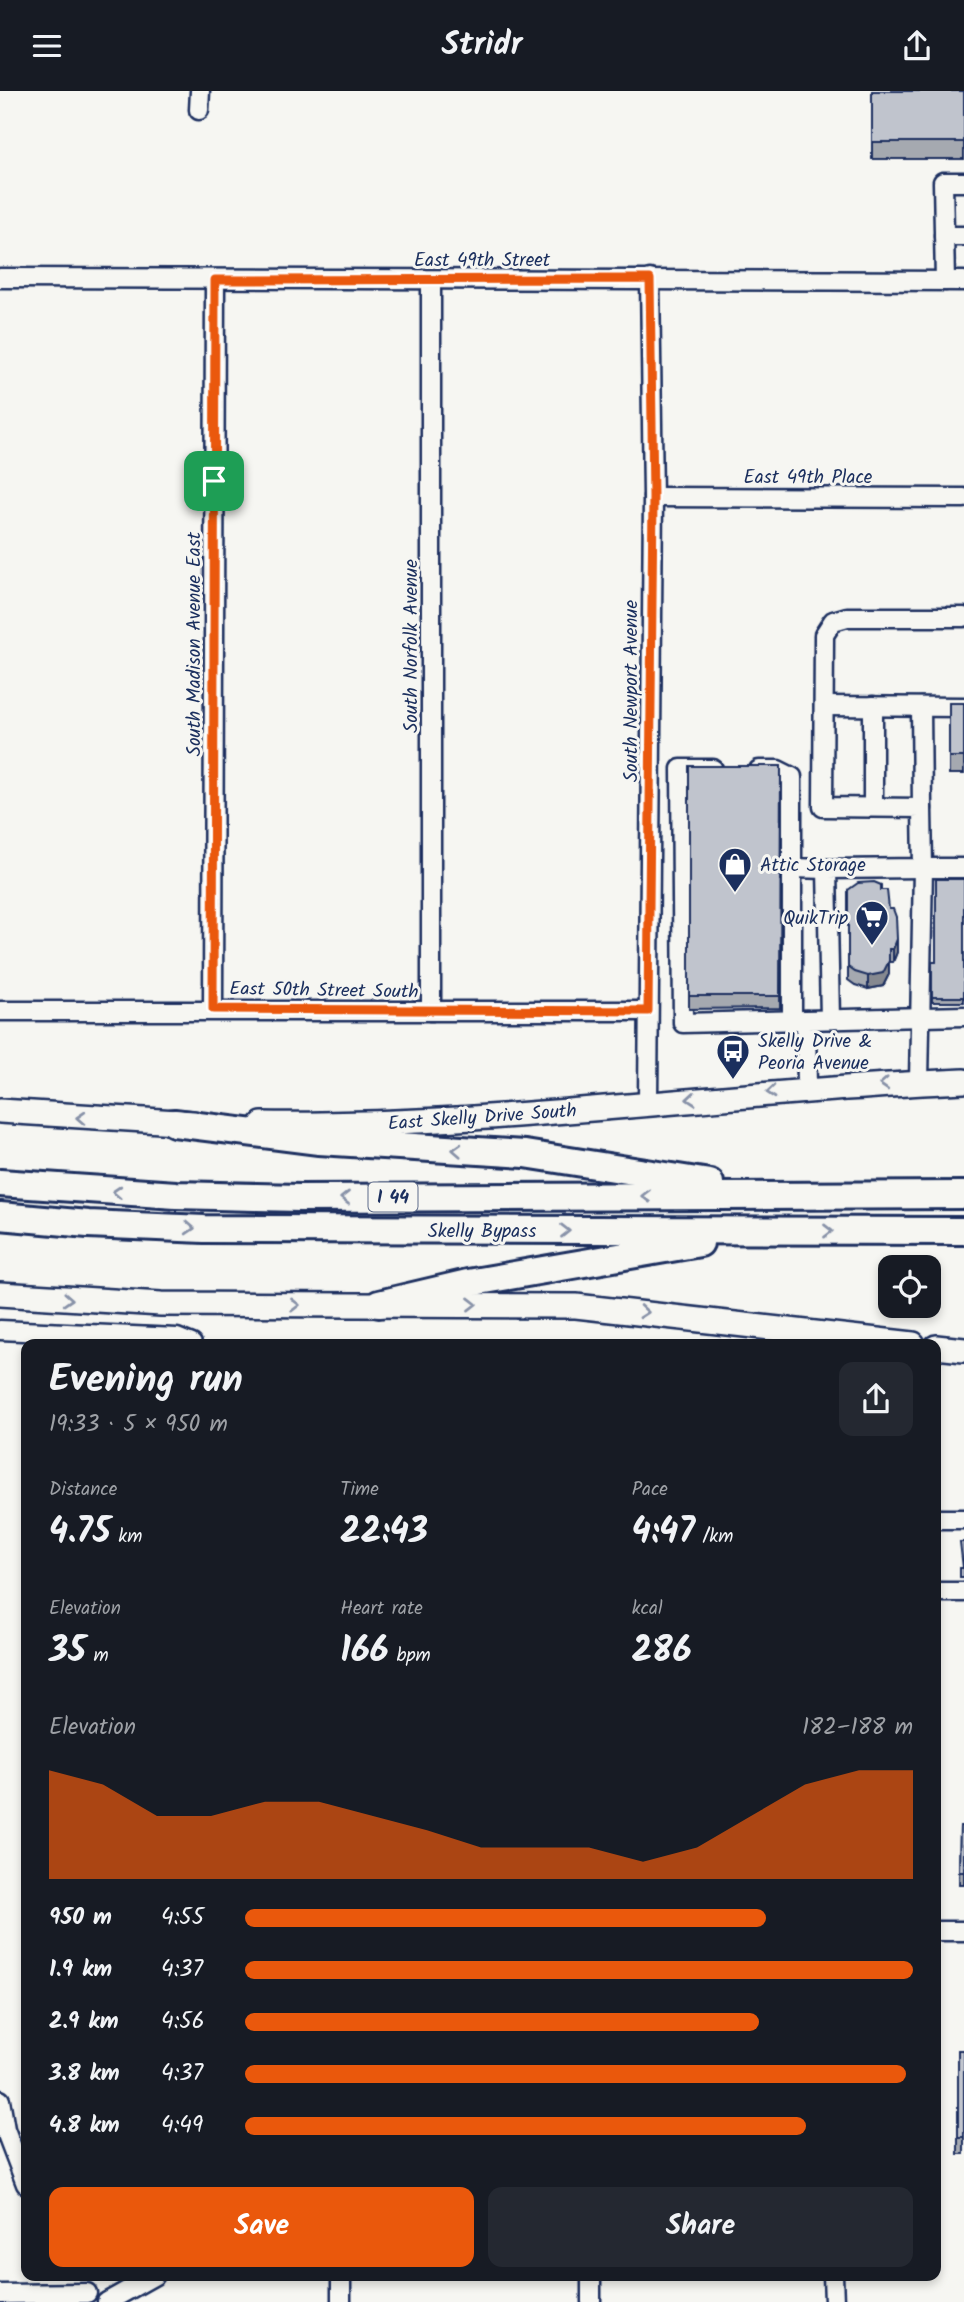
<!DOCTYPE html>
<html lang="en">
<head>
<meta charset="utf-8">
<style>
	:root { --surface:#171b24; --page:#242831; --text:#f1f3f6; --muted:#9ea1a6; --accent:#ea580c }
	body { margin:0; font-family:Kalam,sans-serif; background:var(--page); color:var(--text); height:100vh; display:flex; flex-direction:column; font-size:26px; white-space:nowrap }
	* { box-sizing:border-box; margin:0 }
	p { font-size:23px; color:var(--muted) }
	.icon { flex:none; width:38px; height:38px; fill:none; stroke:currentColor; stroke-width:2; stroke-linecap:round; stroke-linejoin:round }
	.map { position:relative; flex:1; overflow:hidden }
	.details { position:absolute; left:21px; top:1248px; width:920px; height:942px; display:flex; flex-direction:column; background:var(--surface); border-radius:14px; box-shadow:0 4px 10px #0003 }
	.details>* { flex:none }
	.tools { position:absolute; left:878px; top:1164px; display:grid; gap:14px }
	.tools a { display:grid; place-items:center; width:63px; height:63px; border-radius:14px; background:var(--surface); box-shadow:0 4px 10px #0003; font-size:35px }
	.pin { position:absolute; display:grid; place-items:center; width:60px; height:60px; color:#fff; margin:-30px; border-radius:14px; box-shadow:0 4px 10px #0006 }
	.round { display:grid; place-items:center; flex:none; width:74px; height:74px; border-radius:14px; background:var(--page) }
	.overview { display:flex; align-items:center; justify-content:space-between; height:119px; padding:0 28px }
	h1 { font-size:38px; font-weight:700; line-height:52px }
	.metrics { display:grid; grid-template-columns:repeat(3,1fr); gap:10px; height:119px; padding:7px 28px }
	.metrics div { display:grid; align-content:center }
	.metrics b { font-size:35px; font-weight:700 }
	.metrics small { font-size:19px; font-weight:400 }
	.metrics p { font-size:19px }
	.chart { height:196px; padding:14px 28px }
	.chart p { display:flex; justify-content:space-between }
	.chart svg { width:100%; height:126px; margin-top:7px; fill:var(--accent); opacity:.7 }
	.action { display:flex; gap:14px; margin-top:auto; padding:14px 28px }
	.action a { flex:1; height:80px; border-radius:14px; background:var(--accent); color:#fff; font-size:28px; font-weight:700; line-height:80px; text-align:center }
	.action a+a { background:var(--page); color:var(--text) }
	ul { padding:0 28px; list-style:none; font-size:23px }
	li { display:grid; grid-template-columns:112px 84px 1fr; align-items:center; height:52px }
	li i { height:18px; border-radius:9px; background:var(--accent) }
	header { display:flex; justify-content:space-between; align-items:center; height:91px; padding:0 28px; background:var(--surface); font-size:32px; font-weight:700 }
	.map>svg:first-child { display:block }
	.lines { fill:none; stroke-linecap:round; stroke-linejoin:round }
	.minor-casing { stroke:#1b2f5e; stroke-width:23 }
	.major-casing { stroke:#1b2f5e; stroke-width:28 }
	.highway-casing { stroke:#1b2f5e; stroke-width:32 }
	.minor { stroke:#f6f6f2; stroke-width:18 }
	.major { stroke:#f6f6f2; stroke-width:23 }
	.highway { stroke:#f6f6f2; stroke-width:26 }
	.wall { fill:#a5a9b0; stroke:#1b2f5e; stroke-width:2 }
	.shaded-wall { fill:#868990; stroke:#1b2f5e; stroke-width:2 }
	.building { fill:#c0c4cd; stroke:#1b2f5e; stroke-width:2 }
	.oneway { stroke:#8892a8 }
	.route-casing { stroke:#fff; stroke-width:14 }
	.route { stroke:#ea580c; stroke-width:9 }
	.labels { text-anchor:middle; stroke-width:6; stroke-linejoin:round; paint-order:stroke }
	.shield { fill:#f6f6f2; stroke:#5d6b8a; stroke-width:2 }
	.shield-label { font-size:18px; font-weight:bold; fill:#1b2f5e }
	.street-label { font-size:19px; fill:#1b2f5e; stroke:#f6f6f2 }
	.poi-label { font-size:19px; fill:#1b2f5e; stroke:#f6f6f2; text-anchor:start }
</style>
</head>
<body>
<header><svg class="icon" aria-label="menu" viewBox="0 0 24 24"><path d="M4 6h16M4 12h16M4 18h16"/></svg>Stridr<svg class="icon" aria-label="share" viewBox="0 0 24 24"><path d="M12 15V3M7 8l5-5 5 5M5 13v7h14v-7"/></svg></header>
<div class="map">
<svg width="964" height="2211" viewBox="0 0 964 2211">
	<rect width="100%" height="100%" fill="#f6f6f2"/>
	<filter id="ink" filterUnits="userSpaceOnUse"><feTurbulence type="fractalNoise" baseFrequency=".0143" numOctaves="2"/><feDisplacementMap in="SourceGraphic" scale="14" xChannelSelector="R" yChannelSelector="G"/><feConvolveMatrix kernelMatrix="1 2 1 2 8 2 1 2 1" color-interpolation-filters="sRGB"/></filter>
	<g filter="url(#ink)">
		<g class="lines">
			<defs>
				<g id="minor">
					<polyline points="199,19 200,0"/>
					<polyline points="944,145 964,145"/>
					<polyline points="0,187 964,190"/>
					<polyline points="431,189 431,920"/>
					<polyline points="945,190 943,91 964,91"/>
					<polyline points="653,406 964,407"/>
					<polyline points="824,615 964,616"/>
					<polyline points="873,615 873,715"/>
					<polyline points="921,616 922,717"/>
					<polyline points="713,678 681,678 683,932 806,929"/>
					<polyline points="759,679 778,679 792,686 792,777 827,778"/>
					<polyline points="792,777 792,929"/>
					<polyline points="213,918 215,189"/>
					<polyline points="0,920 648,920"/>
					<polyline points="830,928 827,778 923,777 922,717 823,716 824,544 833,530 847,526 964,526"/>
					<polyline points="919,991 923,777 964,777"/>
					<polyline points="807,998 806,929 964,925"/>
					<polyline points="648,1011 653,406 650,188"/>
					<polyline points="0,1239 177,1247 192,1253"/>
					<polyline points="936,1428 964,1428"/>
					<polyline points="936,1501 964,1501"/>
					<polyline points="936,1840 964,1840"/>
					<polyline points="0,2009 5,2038 26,2093"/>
					<polyline points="341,2184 341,2211"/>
					<polyline points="833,2184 834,2211"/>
					<polyline points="0,2203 87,2202"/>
					<polyline points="107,2211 155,2184"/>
					<polyline points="591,2211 591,2184"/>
				</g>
				<g id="major">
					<polyline points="0,1020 193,1032"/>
					<path d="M262,1033C497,1036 730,1000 964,990"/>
					<polyline points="0,1203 161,1213 576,1215 913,1253"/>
					<polyline points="936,1256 964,1259"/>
				</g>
				<g id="highway">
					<polyline points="174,1032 319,1050 525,1063 710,1092"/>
					<polyline points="0,1092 176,1104 300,1107 964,1104"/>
					<polyline points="0,1125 88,1133 204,1138 964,1140"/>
					<polyline points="379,1213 468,1192 700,1152"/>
				</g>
			</defs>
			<!-- minor casing -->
			<use href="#minor" class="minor-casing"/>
			<!-- major casing -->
			<use href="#major" class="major-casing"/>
			<!-- highway casing -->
			<use href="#highway" class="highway-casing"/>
			<!-- minor -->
			<use href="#minor" class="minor"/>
			<!-- major -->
			<use href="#major" class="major"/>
			<!-- highway -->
			<use href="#highway" class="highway"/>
		</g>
		<!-- wall -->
		<g class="wall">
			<rect x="872" y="0" width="92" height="68"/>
			<rect x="949" y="612" width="15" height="71"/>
			<polygon points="689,675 781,675 780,917 689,918"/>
			<polygon points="964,788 964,911 932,911 932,871 936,871"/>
			<polygon points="848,799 889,818 897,861 893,871 889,871 889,883 883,895 868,898 855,894 848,889"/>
			<polygon points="960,1735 964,1735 964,1794 959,1794"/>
			<rect x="958" y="1959" width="6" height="104"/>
		</g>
		<!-- shaded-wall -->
		<g class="shaded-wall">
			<polygon points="897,848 897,861 893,871 893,858"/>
			<polygon points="889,870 889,883 883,895 868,898 868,885"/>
		</g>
		<!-- building -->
		<g class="building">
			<rect x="872" y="0" width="92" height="51"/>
			<rect x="949" y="612" width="15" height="54"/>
			<polygon points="689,675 781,675 780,905 689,905"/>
			<polygon points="936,788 964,788 964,906 932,906 932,871 936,871"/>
			<polygon points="874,791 881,794 881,799 887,799 889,818 893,818 896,826 897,848 893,858 889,858 889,870 883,882 868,885 855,881 848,876 848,799 858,792"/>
			<polygon points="960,1451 964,1451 964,1486 960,1486 960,1477 963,1477"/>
			<polygon points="960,1735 964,1735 964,1781 959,1781"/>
			<rect x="958" y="1959" width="6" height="87"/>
		</g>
		<!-- one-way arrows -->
		<defs><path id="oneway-chevron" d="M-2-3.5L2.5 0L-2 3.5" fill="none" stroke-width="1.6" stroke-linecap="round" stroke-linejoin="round" transform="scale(1.75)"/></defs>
		<g class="oneway">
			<use href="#oneway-chevron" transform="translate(884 993) rotate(177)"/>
			<use href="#oneway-chevron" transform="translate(771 1001) rotate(175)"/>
			<use href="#oneway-chevron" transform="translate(691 1008) rotate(175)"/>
			<use href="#oneway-chevron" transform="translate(81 1027) rotate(-177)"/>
			<use href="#oneway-chevron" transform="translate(457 1059) rotate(-177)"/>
			<use href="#oneway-chevron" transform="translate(117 1101) rotate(-177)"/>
			<use href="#oneway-chevron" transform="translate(646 1105) rotate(180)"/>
			<use href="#oneway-chevron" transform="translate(345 1107) rotate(180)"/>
			<use href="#oneway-chevron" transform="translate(190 1137) rotate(3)"/>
			<use href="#oneway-chevron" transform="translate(565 1140)"/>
			<use href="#oneway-chevron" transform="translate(828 1140)"/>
			<use href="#oneway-chevron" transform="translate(68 1208) rotate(3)"/>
			<use href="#oneway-chevron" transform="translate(472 1213)"/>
			<use href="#oneway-chevron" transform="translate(295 1214)"/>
			<use href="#oneway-chevron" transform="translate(644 1221) rotate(5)"/>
		</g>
	</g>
	<g class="lines" filter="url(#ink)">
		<defs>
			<polygon id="route" points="650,188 653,406 648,920 213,918 215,189"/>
		</defs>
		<!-- route casing -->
		<use href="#route" class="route-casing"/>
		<!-- route -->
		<use href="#route" class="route"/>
	</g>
	<!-- icons -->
	<defs>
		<symbol id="shop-pin" viewBox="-11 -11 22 30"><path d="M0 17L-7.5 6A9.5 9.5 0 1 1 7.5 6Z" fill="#1b2f5e" stroke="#f6f6f2"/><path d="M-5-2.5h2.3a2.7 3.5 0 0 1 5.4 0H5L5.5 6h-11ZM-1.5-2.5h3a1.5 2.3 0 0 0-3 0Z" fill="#fff"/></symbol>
		<symbol id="supermarket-pin" viewBox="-11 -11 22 30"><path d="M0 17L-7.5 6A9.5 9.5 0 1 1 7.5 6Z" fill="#1b2f5e" stroke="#f6f6f2"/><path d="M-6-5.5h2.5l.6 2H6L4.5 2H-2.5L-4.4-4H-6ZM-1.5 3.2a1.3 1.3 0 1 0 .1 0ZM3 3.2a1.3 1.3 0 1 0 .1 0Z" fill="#fff"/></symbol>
		<symbol id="bus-pin" viewBox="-11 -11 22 30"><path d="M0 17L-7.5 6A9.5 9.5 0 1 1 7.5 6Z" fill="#1b2f5e" stroke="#f6f6f2"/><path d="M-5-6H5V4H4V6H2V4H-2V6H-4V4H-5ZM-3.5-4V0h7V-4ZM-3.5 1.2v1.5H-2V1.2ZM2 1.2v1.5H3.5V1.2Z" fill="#fff"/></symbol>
	</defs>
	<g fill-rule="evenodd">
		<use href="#shop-pin" x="716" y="754" width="38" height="52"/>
		<use href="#supermarket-pin" x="853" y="807" width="38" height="52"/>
		<use href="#bus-pin" x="714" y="941" width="38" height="52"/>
	</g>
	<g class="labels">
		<!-- shield labels -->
		<rect class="shield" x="368.5" y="1091.5" width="49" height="29" rx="5"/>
		<g class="shield-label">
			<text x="393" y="1112">I 44</text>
		</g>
		<!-- street labels -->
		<g class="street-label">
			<text x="482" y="175">East 49th Street</text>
			<text x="808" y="392">East 49th Place</text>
			<text transform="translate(193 553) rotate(-90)" y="7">South Madison Avenue East</text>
			<text transform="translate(410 555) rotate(-90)" y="7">South Norfolk Avenue</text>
			<text transform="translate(630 600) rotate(-90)" y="7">South Newport Avenue</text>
			<text transform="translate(324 898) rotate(1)" y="7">East 50th Street South</text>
			<text transform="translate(482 1025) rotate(-4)" y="7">East Skelly Drive South</text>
			<text x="482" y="1146">Skelly Bypass</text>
		</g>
		<!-- poi labels -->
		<g class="poi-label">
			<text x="760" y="780">Attic Storage</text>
			<text x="848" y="833" text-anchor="end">QuikTrip</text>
			<text x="758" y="956">Skelly Drive &amp;<tspan x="758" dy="22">Peoria Avenue</tspan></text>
		</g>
	</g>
</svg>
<div class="tools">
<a><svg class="icon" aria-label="locate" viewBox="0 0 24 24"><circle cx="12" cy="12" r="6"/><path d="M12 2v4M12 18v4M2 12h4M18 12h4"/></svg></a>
</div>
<div class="pin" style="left:214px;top:390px;background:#1e9e55"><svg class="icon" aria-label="arrive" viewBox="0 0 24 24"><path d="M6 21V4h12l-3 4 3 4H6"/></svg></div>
<section class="details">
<div class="overview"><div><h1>Evening run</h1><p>19:33 · 5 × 950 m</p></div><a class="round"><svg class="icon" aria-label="share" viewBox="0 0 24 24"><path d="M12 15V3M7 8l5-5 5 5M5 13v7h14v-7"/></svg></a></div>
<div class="metrics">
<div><p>Distance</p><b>4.75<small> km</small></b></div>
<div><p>Time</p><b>22:43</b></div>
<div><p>Pace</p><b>4:47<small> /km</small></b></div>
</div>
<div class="metrics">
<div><p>Elevation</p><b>35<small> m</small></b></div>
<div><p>Heart rate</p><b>166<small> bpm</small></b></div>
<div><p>kcal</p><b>286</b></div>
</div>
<div class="chart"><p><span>Elevation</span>182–188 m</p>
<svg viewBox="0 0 160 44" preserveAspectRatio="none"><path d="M0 44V6L10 11L20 22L30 22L40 17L50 17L60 22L70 27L80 33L90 33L100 33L110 38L120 33L130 22L140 11L150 6L160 6V44z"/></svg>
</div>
<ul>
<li><b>950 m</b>4:55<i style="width:78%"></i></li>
<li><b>1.9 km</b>4:37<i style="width:100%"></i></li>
<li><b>2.9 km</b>4:56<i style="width:77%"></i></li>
<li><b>3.8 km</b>4:37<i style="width:99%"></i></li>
<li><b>4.8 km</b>4:49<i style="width:84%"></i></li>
</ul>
<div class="action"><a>Save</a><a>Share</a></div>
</section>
</div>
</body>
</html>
